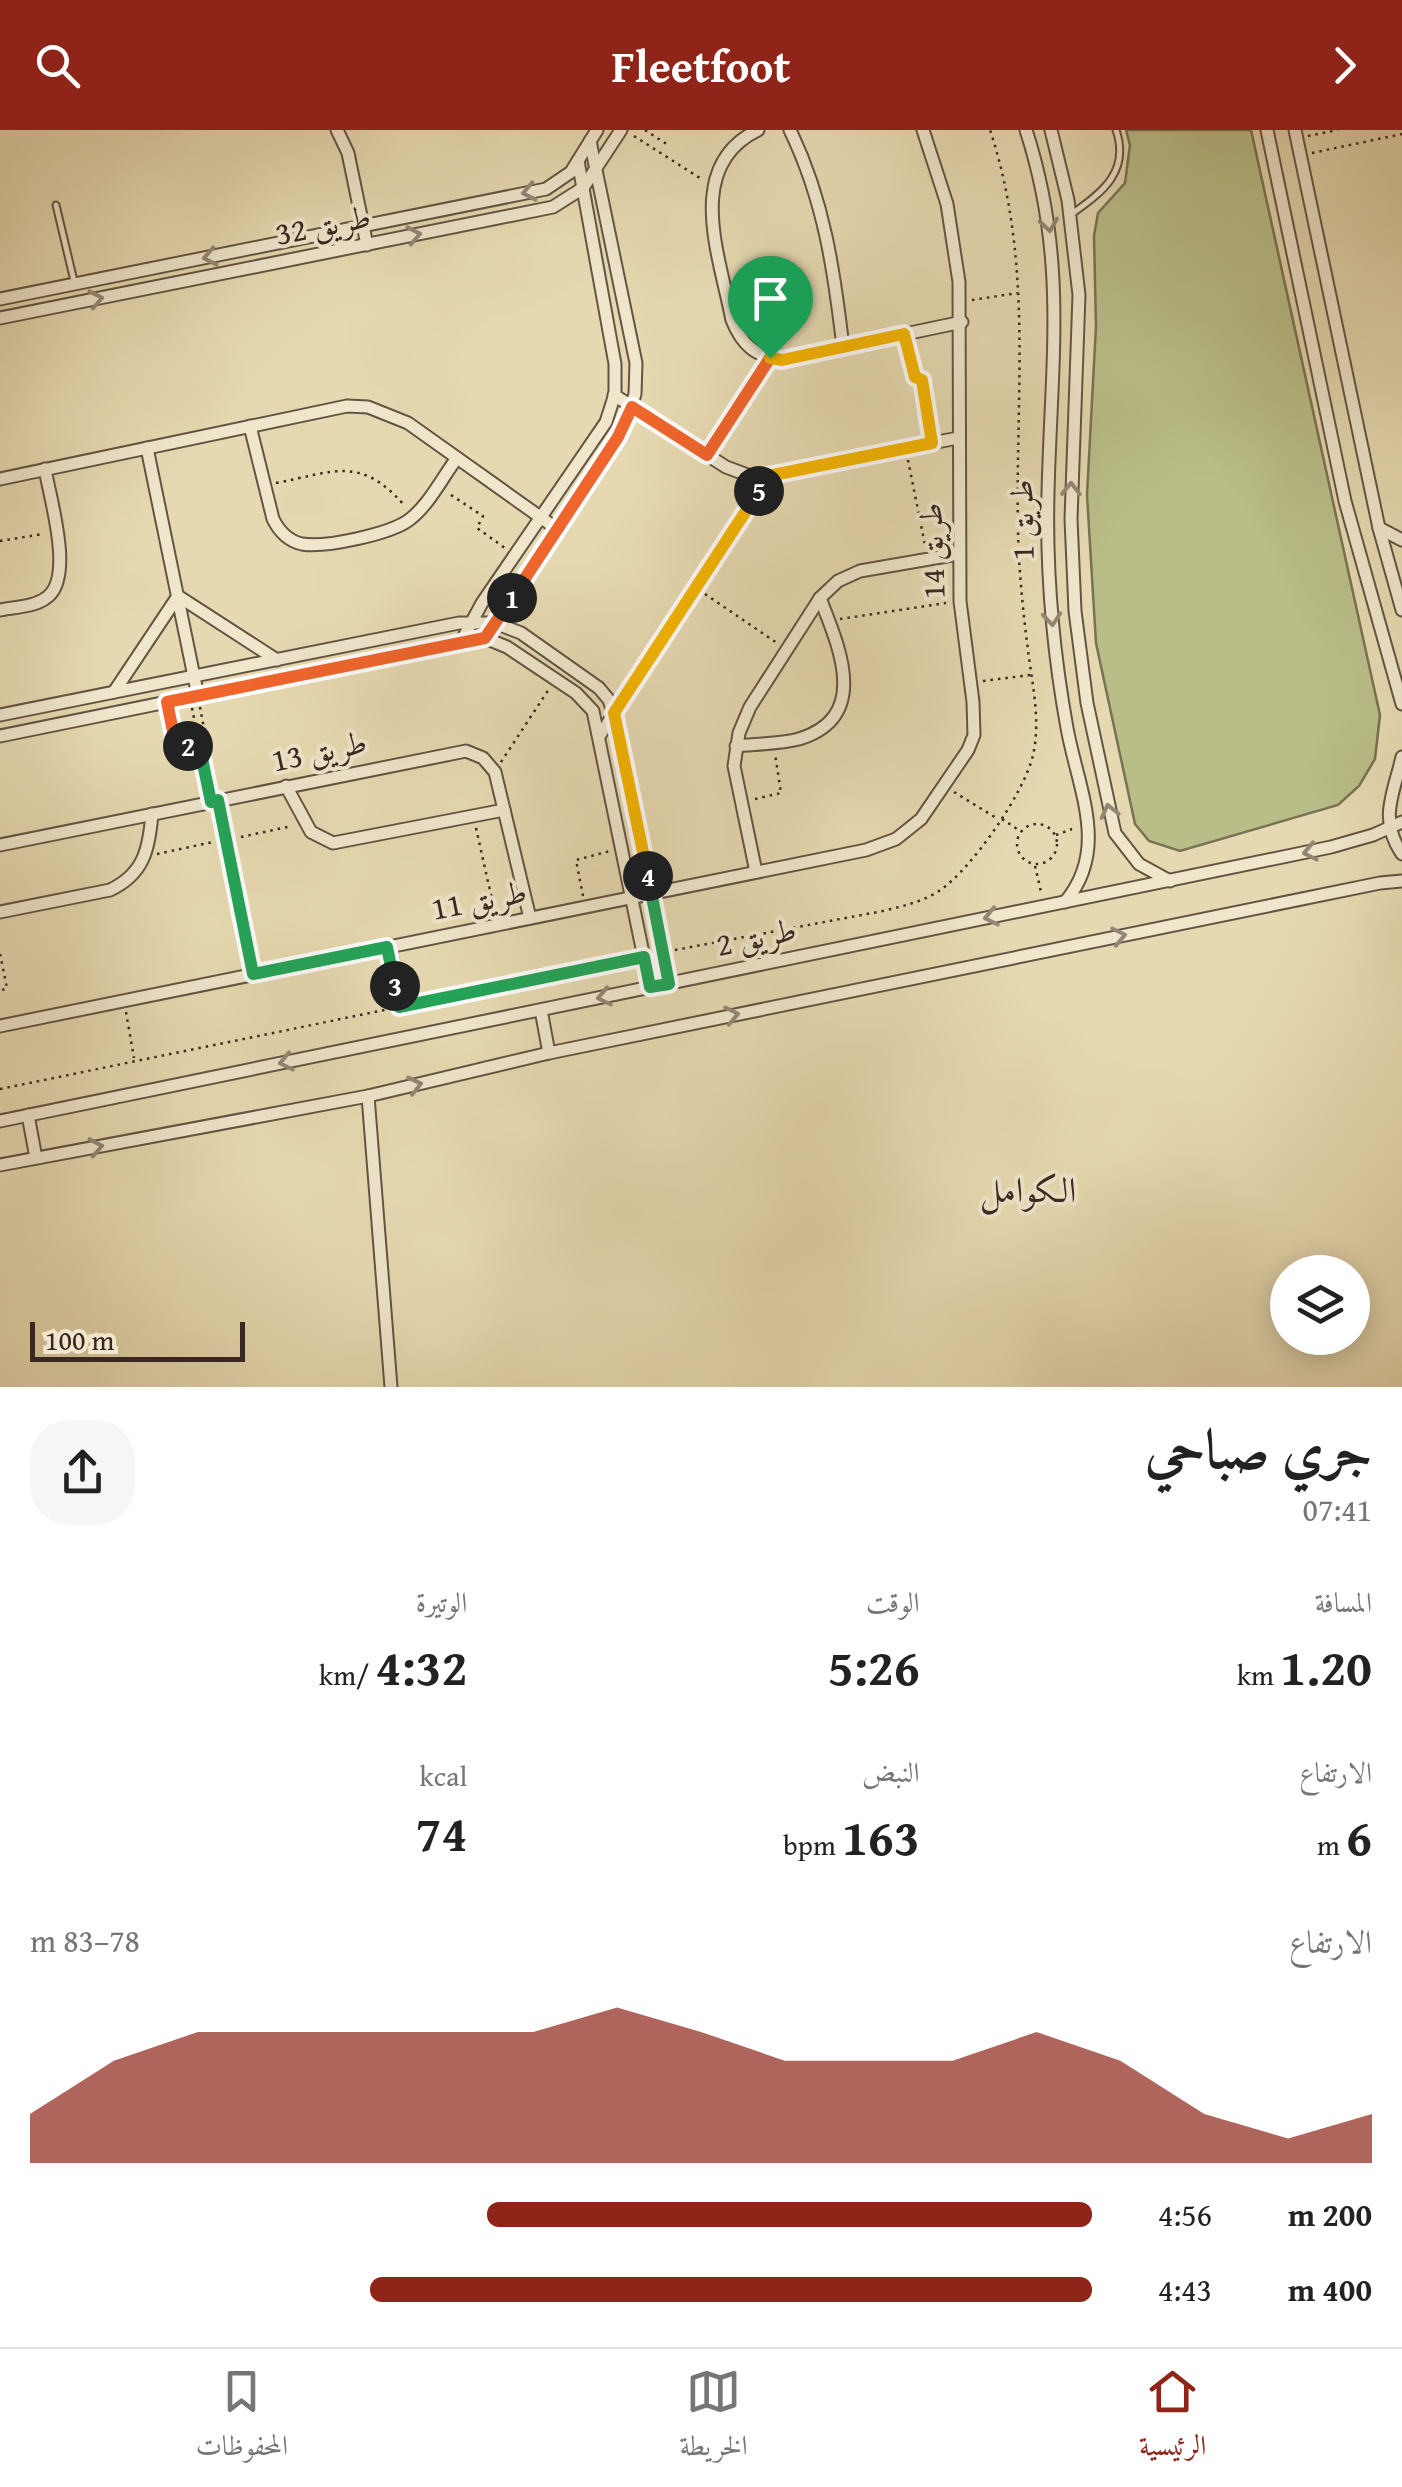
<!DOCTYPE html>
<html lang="ar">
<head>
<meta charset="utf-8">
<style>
	:root { --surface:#fff; --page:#f6f6f6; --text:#222; --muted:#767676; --line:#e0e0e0; --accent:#8f2418 }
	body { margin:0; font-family:"Gentium Book Plus",Amiri,serif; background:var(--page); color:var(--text); direction:rtl; height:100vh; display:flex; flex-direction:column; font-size:38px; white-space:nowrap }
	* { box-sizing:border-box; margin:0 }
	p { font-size:32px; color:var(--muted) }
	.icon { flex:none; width:55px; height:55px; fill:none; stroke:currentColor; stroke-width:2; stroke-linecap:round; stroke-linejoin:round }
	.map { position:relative; height:1257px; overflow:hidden; direction:ltr }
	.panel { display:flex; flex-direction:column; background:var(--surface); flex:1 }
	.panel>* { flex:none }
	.fabs { position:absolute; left:1270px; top:1125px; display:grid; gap:20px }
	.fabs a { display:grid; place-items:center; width:100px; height:100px; border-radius:50%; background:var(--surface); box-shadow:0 5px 25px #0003; font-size:50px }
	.scale { position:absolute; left:30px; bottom:25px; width:215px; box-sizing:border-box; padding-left:10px; border:5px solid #392720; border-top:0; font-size:28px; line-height:35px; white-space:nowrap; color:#392720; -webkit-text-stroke:8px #efe6cc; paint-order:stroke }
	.pin { position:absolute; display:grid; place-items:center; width:85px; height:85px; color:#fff; margin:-102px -42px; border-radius:50% 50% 50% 0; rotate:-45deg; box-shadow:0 0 10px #0007 }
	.pin .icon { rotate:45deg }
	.km { position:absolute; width:50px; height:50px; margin:-25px; border-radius:50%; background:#222; color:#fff; font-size:28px; line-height:50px; text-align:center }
	.round { display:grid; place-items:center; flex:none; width:105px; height:105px; border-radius:40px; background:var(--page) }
	.head { display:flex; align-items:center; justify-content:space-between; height:170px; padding:0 30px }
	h1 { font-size:55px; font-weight:700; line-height:75px }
	.figures { display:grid; grid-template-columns:repeat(3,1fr); gap:15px; height:170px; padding:10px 30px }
	.figures div { display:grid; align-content:center }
	.figures b { font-size:50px; font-weight:700 }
	.figures small { font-size:28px; font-weight:400 }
	.figures p { font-size:28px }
	.chart { height:280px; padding:20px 30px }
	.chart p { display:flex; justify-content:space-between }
	.chart svg { width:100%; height:180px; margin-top:10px; fill:var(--accent); opacity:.7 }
	ul { padding:0 30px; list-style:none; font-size:32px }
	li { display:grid; grid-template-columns:160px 120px 1fr; align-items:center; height:75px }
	li i { height:25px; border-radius:12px; background:var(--accent) }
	header { display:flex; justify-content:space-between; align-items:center; height:130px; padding:0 30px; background:var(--accent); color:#fff; font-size:45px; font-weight:700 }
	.tabs { display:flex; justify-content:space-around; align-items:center; height:140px; border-top:2px solid var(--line); background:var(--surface); font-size:28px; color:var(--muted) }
	.tabs a { display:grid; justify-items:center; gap:5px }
	.tabs .on { color:var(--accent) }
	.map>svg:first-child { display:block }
	.green { fill:#b9be89; stroke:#797254; stroke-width:2.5 }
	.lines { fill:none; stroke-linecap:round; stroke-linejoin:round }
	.service-casing { stroke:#645444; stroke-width:9 }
	.minor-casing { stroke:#645444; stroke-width:15 }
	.path { stroke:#392720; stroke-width:2.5; stroke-dasharray:2.5 5; stroke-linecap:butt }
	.service { stroke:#efe6cc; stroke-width:5 }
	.minor { stroke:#efe6cc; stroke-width:11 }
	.oneway { stroke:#948676 }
	.split-1-casing { stroke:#fff; stroke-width:20 }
	.split-2-casing { stroke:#fff; stroke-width:20 }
	.split-3-casing { stroke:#fff; stroke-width:20 }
	.split-4-casing { stroke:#fff; stroke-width:20 }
	.split-5-casing { stroke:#fff; stroke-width:20 }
	.split-6-casing { stroke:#fff; stroke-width:20 }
	.split-1 { stroke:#f0652b; stroke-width:12 }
	.split-2 { stroke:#f0652b; stroke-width:12 }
	.split-3 { stroke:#22a559; stroke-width:12 }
	.split-4 { stroke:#22a559; stroke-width:12 }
	.split-5 { stroke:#f5b400; stroke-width:12 }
	.split-6 { stroke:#f5b400; stroke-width:12 }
	.labels { text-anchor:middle; stroke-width:8; stroke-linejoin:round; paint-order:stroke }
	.street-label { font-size:32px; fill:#392720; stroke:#efe6cc }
	.neighbourhood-label { font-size:35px; fill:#392720; stroke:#efe6cc }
</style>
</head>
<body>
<header><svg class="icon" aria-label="forward" viewBox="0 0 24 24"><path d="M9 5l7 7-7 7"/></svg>Fleetfoot<svg class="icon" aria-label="search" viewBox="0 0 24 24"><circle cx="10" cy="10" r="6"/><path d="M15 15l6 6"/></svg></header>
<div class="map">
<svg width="1402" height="1257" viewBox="0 0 1402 1257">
	<rect width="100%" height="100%" fill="#e6d9b1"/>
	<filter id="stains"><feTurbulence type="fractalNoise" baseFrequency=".002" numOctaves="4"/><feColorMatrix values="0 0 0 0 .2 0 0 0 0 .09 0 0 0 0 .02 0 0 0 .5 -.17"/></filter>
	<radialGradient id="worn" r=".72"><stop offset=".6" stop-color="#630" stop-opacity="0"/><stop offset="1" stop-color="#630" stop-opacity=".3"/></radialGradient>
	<!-- green -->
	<polygon class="green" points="1126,0 1251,0 1380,585 1375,629 1359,656 1338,675 1180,721 1149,711 1135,694 1096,513 1087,365 1096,196 1094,106 1098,83 1125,53 1130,15"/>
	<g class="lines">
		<defs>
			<g id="service">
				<polyline points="56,75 74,151"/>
				<path d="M1073,83C1103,62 1130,41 1116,0"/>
			</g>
			<g id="minor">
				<polyline points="337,0 348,23 367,115"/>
				<path d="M758,0C683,36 720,127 732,190C742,215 755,226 782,230L962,192"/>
				<path d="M790,0C824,70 834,140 843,217"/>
				<path d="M1026,0C1068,130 1051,231 1048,363C1046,441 1053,521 1067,598C1078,659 1110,719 1065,772"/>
				<polyline points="1051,0 1068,70 1079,165 1071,389 1075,481 1087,573 1115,703 1139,734 1170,751"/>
				<polyline points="1267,0 1345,371 1402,574"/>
				<polyline points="1295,0 1379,398 1402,480"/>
				<polyline points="0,169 546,59 571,42 597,0"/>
				<polyline points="0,188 553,77 583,58 621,0"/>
				<polyline points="614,265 726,337 753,347 958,308"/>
				<path d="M250,296L273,389C279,401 288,411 302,414C325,418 390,404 409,390C429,375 442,348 457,328"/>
				<polyline points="147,318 198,566"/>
				<polyline points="0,349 347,276 368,277 408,293 557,399"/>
				<polyline points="1379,398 1402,410"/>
				<path d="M0,480C14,477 34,477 46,468C75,449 50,369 45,339"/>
				<polyline points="493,496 626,293 635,264 636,233 590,11"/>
				<polyline points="461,512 482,473 606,292 615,264 615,234 578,31"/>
				<polyline points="114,562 178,466 277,530"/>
				<polyline points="0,585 459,493 495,493 521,503 599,558 609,570 618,598 669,853"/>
				<polyline points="600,605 769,346"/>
				<polyline points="0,606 461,512 485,508 507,517 576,563 593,581 650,857"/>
				<path d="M736,616C756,614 779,614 799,609C871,587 839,517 820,468"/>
				<path d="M1402,627C1394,663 1378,689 1402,724"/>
				<polyline points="286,656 311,702 333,713 504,680"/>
				<polyline points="218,670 253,844"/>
				<polyline points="0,715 466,621 483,628 495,642 530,788"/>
				<polyline points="756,742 734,636 739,603 750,577 820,468 838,451 860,441 958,424"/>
				<path d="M0,782L110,760C144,744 149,719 152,684"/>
				<polyline points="541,880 549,923"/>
				<polyline points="0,896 866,720 896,709 921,689 968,620 974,605 973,572 960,471 959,152 947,74 923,0"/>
				<polyline points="368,966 391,1257"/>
				<polyline points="28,985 36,1028"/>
				<polyline points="0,991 1331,717 1373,705 1402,692"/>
				<polyline points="0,1035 368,966 549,923 1380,753 1402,751"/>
			</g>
		</defs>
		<!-- service casing -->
		<use href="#service" class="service-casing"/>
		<!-- minor casing -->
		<use href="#minor" class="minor-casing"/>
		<!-- path -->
		<g class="path">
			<polyline points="645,0 668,15"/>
			<polyline points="634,6 703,50"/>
			<polyline points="1308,6 1338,0"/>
			<polyline points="1312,23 1402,4"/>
			<polyline points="972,170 1018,163"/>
			<polyline points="907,215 915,247 923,252 930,301"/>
			<polyline points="714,315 764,238"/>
			<polyline points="908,330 925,415"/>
			<path d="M276,353C334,342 360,325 404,375"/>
			<polyline points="451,365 483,386 477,398 505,418"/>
			<polyline points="0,411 43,404"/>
			<polyline points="705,464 777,513"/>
			<polyline points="840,489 946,473"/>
			<polyline points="983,551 1030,545"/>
			<polyline points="200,577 215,658"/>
			<polyline points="192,578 208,659"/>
			<polyline points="169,583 177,617 198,614"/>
			<polyline points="501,632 549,559"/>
			<polyline points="954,662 998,689"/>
			<polyline points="755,669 781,663 775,624"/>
			<polyline points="1002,689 1020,701"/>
			<circle cx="1037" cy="714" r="20"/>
			<polyline points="476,698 495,783"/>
			<polyline points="1056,705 1072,699"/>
			<polyline points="241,707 292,696"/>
			<polyline points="157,724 213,712"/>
			<polyline points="1035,736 1041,762"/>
			<polyline points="583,766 576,730 610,721"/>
			<path d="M675,820L883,781C903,776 922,772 939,761C971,740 1025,662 1033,625C1041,590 1032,554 1028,520C1024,490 1021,459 1019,429C1012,283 1037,142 990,0"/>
			<polyline points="0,824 7,858 0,861"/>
			<polyline points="398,827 407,873"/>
			<polyline points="389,829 399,875"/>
			<polyline points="126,882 134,928"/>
			<polyline points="0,959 633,829"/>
		</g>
		<!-- service -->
		<use href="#service" class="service"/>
		<!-- minor -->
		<use href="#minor" class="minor"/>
	</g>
	<!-- one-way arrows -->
	<defs><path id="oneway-chevron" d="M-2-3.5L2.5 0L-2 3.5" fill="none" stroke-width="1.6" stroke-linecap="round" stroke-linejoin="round" transform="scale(2.5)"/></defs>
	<g class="oneway">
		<use href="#oneway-chevron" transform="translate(529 62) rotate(169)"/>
		<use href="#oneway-chevron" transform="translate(1049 95) rotate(82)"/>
		<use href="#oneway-chevron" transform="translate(414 105) rotate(-11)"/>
		<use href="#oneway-chevron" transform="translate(210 127) rotate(169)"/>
		<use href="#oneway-chevron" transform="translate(96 169) rotate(-11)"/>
		<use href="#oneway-chevron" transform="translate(1071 359) rotate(-89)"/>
		<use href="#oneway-chevron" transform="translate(1052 489) rotate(85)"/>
		<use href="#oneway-chevron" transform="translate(1109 681) rotate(-104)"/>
		<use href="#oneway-chevron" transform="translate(1310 722) rotate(168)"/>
		<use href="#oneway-chevron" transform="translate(991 787) rotate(168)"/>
		<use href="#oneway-chevron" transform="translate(1119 806) rotate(-12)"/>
		<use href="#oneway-chevron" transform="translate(604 867) rotate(168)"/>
		<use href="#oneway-chevron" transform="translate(732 885) rotate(-12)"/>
		<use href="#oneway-chevron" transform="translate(286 932) rotate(168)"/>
		<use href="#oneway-chevron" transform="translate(415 955) rotate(-13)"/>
		<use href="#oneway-chevron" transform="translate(96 1017) rotate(-11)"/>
	</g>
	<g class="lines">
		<defs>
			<polyline id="split-1" points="512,468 618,307 632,277 707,325 770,228"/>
			<polyline id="split-2" points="188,616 176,616 167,572 485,508 512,468"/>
			<polyline id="split-3" points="188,616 199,614 211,672 218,670 253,844 387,817 395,856"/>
			<polyline id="split-4" points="395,856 399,877 644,827 650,857 669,854 648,746"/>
			<polyline id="split-5" points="648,746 614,583 759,361"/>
			<polyline id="split-6" points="759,361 768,346 932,313 922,250 915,247 904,204 782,230 770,228"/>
		</defs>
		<!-- split-1 casing -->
		<use href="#split-1" class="split-1-casing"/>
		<!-- split-2 casing -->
		<use href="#split-2" class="split-2-casing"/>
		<!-- split-3 casing -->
		<use href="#split-3" class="split-3-casing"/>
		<!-- split-4 casing -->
		<use href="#split-4" class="split-4-casing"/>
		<!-- split-5 casing -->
		<use href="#split-5" class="split-5-casing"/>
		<!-- split-6 casing -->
		<use href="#split-6" class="split-6-casing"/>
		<!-- split-1 -->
		<use href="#split-1" class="split-1"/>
		<!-- split-2 -->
		<use href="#split-2" class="split-2"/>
		<!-- split-3 -->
		<use href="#split-3" class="split-3"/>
		<!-- split-4 -->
		<use href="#split-4" class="split-4"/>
		<!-- split-5 -->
		<use href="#split-5" class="split-5"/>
		<!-- split-6 -->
		<use href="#split-6" class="split-6"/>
	</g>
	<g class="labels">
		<!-- street labels -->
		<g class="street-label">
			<text transform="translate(323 95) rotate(-11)" y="11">طريق 32</text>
			<text transform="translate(1022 390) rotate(-91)" y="11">طريق 1</text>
			<text transform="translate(932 421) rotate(-92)" y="11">طريق 14</text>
			<text transform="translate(319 621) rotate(-12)" y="11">طريق 13</text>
			<text transform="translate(479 770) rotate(-11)" y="11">طريق 11</text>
			<text transform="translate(756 807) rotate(-12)" y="11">طريق 2</text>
		</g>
		<!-- neighbourhood labels -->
		<g class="neighbourhood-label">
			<text x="1028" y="1072">الكوامل</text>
		</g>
	</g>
	<rect width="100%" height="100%" filter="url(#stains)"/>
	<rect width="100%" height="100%" fill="url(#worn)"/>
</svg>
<div class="fabs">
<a><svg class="icon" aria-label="layers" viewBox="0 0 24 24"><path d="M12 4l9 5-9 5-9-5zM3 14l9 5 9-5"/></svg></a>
</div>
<div class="scale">100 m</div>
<div class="pin" style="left:770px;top:228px;background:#1e9e55"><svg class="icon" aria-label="arrive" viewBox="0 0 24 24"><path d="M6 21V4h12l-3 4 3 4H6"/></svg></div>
<b class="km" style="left:512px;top:468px">1</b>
<b class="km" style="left:188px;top:616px">2</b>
<b class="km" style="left:395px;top:856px">3</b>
<b class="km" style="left:648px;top:746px">4</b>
<b class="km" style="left:759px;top:361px">5</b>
</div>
<section class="panel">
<div class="head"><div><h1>جري صباحي</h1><p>07:41</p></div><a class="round"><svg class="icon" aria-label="share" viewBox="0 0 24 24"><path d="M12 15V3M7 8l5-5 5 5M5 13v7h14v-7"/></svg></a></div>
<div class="figures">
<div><p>المسافة</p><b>1.20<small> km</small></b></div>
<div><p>الوقت</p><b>5:26</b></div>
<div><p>الوتيرة</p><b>4:32<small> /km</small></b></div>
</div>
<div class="figures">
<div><p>الارتفاع</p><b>6<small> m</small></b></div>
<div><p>النبض</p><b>163<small> bpm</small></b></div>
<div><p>kcal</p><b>74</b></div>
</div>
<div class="chart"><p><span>الارتفاع</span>78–83 m</p>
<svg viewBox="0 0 160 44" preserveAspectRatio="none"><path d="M0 44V32L10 19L20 12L30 12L40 12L50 12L60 12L70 6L80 12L90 19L100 19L110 19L120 12L130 19L140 32L150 38L160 32V44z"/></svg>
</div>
<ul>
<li><b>200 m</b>4:56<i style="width:57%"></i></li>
<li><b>400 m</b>4:43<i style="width:68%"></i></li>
</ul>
</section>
<nav class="tabs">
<a class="on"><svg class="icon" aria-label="home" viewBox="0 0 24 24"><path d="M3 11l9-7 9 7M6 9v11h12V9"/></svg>الرئيسية</a>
<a><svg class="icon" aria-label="map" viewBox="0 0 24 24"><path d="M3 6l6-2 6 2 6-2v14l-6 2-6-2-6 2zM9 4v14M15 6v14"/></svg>الخريطة</a>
<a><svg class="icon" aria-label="saved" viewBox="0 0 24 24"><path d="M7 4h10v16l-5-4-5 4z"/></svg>المحفوظات</a>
</nav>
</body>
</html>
